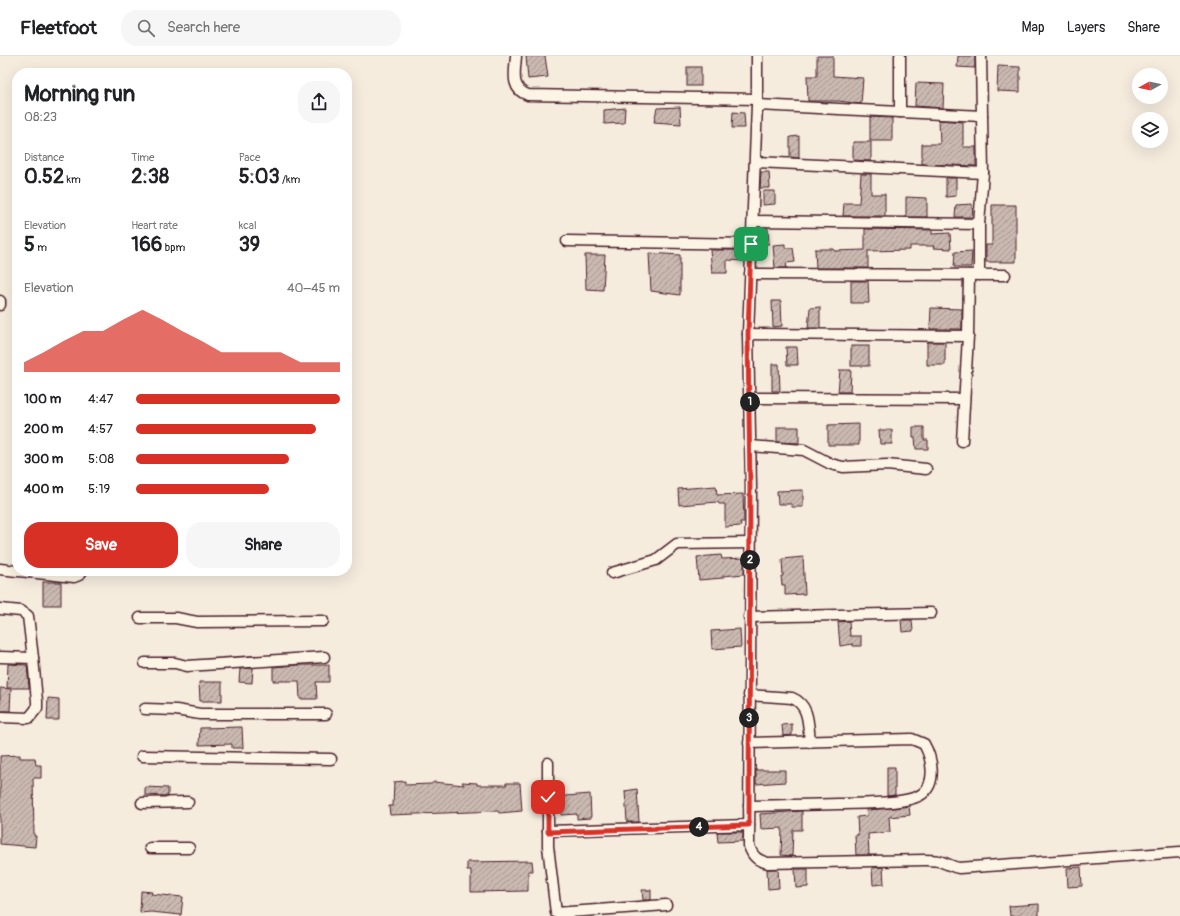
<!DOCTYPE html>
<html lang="en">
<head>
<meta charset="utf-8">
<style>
	:root { --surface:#fff; --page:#f6f6f6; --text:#202124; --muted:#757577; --line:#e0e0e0; --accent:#d93025 }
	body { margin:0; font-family:Pangolin,sans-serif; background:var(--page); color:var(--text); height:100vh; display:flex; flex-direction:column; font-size:15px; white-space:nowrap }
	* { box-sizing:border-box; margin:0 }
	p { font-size:13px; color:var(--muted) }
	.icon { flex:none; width:22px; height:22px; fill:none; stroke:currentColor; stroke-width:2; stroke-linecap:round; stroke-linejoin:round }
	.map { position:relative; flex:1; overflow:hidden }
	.panel { position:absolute; left:12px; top:12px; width:340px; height:508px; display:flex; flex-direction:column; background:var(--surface); border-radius:16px; box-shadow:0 4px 16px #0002 }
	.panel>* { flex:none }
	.needle { width:26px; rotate:262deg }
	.buttons { position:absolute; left:1132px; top:12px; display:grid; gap:8px }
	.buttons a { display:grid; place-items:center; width:36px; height:36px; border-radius:50%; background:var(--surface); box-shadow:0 4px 16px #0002; font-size:20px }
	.pin { position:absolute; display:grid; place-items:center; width:34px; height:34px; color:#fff; margin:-17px; border-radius:8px; box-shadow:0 2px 6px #0006 }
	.km { position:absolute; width:20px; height:20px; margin:-10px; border-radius:50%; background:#222; color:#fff; font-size:11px; line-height:20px; text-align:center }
	.round { display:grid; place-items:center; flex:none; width:42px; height:42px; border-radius:16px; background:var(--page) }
	.overview { display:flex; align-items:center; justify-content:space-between; height:68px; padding:0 12px }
	h1 { font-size:22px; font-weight:700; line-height:30px }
	.figures { display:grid; grid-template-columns:repeat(3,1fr); gap:6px; height:68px; padding:4px 12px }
	.figures div { display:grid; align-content:center }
	.figures b { font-size:20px; font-weight:700 }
	.figures small { font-size:11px; font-weight:400 }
	.figures p { font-size:11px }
	.chart { height:112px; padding:8px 12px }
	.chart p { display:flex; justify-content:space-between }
	.chart svg { width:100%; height:72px; margin-top:4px; fill:var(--accent); opacity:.7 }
	.action { display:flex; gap:8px; margin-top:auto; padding:8px 12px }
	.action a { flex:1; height:46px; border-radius:16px; background:var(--accent); color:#fff; font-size:16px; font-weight:700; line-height:46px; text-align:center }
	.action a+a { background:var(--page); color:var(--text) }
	ul { padding:0 12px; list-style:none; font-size:13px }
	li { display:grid; grid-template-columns:64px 48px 1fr; align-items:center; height:30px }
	li i { height:10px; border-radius:5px; background:var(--accent) }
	header { display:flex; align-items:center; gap:24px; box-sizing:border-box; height:56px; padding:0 20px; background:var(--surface); border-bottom:1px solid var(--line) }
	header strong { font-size:19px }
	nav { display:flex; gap:22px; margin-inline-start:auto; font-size:14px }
	.search { width:280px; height:36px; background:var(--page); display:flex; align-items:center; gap:10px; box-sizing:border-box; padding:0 14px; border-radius:16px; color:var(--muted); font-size:15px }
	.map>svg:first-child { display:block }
	.building { fill:url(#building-hatch); stroke:#4a1f2b }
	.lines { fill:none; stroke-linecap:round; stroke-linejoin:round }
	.minor-casing { stroke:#4a1f2b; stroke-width:13 }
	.minor { stroke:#fcf5e5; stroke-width:10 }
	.route-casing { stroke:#fff; stroke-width:8 }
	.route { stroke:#d93025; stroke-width:5 }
</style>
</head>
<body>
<header>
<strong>Fleetfoot</strong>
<div class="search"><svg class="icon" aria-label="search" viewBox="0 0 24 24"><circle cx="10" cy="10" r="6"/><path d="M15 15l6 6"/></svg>Search here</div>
<nav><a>Map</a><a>Layers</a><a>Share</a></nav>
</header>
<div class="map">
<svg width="1180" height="860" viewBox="0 0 1180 860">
	<defs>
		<pattern id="building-hatch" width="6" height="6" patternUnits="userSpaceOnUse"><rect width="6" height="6" fill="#cab9b1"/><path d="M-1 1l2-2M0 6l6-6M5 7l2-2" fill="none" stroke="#a69690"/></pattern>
	</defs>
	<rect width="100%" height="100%" fill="#f5ecde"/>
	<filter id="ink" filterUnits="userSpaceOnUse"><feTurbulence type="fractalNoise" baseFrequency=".025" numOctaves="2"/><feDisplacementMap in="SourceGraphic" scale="8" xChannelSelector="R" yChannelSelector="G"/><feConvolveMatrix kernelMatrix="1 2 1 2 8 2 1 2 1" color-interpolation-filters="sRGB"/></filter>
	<g filter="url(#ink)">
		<!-- building -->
		<g class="building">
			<polygon points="526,0 545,0 548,21 528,23"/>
			<polygon points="817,0 833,0 833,20 863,22 861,48 839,45 808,45 807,20 817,20"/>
			<polygon points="958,0 975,0 975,12 957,11"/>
			<polygon points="998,10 1020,11 1020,36 997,35"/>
			<rect x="687" y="11" width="14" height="19"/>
			<polygon points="916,27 944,28 943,52 915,50"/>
			<polygon points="680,51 681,68 654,66 657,52"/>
			<polygon points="625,52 624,67 604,68 604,54"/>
			<polygon points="733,56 744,57 745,72 732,72"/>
			<polygon points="870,61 892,62 892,85 870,85"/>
			<polygon points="939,64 963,66 963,91 976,91 976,110 922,108 922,88 940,88"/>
			<polygon points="799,80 799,102 790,101 790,81"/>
			<polygon points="853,86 871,86 871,105 853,104"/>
			<polygon points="761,116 769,116 770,132 760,132"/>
			<polygon points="861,118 871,118 871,138 885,138 885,160 843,160 844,147 859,147"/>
			<polygon points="946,122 956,122 956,140 946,141"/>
			<polygon points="763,135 775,135 775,148 763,149"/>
			<polygon points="906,141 927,142 927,161 906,161"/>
			<polygon points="972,148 973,161 955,161 956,149"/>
			<polygon points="992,149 1016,149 1016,206 986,206 986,189 992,189"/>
			<polygon points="759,172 768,172 769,188 759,188"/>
			<polygon points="865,173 932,174 932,178 950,177 951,193 933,192 934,190 910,190 910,194 868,195 868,212 816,212 815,193 834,193 834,195 865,194"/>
			<polygon points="785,188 785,192 793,192 795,206 786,207 787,212 775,212 773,189"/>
			<polygon points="710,194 745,194 744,205 727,204 727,217 712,217"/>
			<polygon points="972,195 971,211 954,211 955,196"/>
			<polygon points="649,197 680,199 680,239 651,235"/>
			<polygon points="585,199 605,199 603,234 586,233"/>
			<polygon points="851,225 868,225 869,247 851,247"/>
			<polygon points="772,245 781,245 782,270 773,271"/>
			<polygon points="820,251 820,272 808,272 810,252"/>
			<polygon points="931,252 962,253 962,273 930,273"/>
			<polygon points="929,286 945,286 945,309 927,309 927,287"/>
			<rect x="851" y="290" width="18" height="20"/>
			<polygon points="786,291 797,291 798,309 787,309"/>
			<polygon points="772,308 779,308 780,335 772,335"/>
			<polygon points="840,314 851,314 850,336 838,336"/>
			<polygon points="859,368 859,389 828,389 828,369"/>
			<polygon points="777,371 799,371 799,387 777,386"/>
			<polygon points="913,371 924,371 924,384 928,384 928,393 916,393 915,381 913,381"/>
			<polygon points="879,374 892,374 892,388 880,388"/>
			<polygon points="716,430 717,439 743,438 744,466 740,466 741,470 725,471 725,448 719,448 718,446 679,449 678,433"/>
			<polygon points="803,434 803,451 792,451 791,448 778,448 777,435"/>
			<polygon points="721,499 722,503 744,502 744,518 723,520 723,522 699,524 697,501"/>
			<polygon points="803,501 805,538 785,539 785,529 782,529 781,520 783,520 782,503"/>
			<rect x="43" y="526" width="18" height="23"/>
			<polygon points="901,564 912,564 913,575 902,576"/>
			<polygon points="849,565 850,580 861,580 861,590 853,590 853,588 840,590 838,566"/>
			<polygon points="740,573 741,591 712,593 711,575"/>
			<polygon points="8,608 27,609 29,632 7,632"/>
			<polygon points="296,609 329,609 329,626 316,626 317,643 300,643 299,625 273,625 273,611"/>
			<polygon points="253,612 252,627 239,626 240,613"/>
			<polygon points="199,626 222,626 222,645 200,645"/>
			<polygon points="0,632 11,633 10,655 0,655"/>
			<polygon points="48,642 59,643 59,664 47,664"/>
			<polygon points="792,668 792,679 783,680 782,669"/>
			<polygon points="242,671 243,692 232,692 232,688 199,689 200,672"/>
			<polygon points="20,699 20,702 35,702 36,709 41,709 41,722 33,722 34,780 36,780 35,791 0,788 0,700"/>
			<polygon points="887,711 895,711 895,739 887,740"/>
			<polygon points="756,714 785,714 785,726 756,728"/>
			<polygon points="405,725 405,729 431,728 434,726 464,729 462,726 477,727 477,729 506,729 506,727 520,727 522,755 499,757 498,755 390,759 389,750 393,750 394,726"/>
			<polygon points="145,731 168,732 168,740 145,739"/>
			<polygon points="637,733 639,766 627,766 625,735"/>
			<polygon points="590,738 591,762 577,763 577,758 561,759 561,756 555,757 554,741"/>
			<polygon points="909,750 910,759 889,761 890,776 868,778 869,799 856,799 855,779 858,779 857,761 867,760 866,754 894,752"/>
			<polygon points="802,755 802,774 793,774 792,800 781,799 782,772 761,773 760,758"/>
			<polygon points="717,776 743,776 743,785 718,786"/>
			<polygon points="532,805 533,815 528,815 528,835 471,836 471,814 467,814 467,806"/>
			<polygon points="883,811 884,828 873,829 872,812"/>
			<polygon points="1081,811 1082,830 1068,831 1067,812"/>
			<polygon points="767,813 778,813 779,832 768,833"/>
			<polygon points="795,813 808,813 808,831 796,832"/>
			<polygon points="642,834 651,834 651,844 643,844"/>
			<polygon points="141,835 152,836 151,838 183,841 181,859 151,856 140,857"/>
			<polygon points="1039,848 1039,860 1010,860 1009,850"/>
		</g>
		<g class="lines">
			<defs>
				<g id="minor">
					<path d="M516,0C515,16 510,33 528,39L757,43"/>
					<path d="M757,0V49L748,278L751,431L749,790C753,801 757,804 768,807L925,804C931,804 937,804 942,806C948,808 952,811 959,812L1180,796"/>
					<polyline points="757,49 982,60"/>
					<polyline points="900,56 900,0"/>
					<polyline points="755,106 983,117"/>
					<polyline points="753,165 979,168"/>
					<polyline points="567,185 751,188"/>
					<polyline points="750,218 1005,219"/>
					<polyline points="979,219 979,168 983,117 981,0"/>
					<polyline points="0,245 0,249"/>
					<polyline points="748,278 968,280"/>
					<polyline points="750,342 964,343"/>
					<polyline points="962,385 968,280 969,219"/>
					<polyline points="750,390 804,394 831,408 843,411 887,409 926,413"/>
					<polyline points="0,513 17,515"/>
					<polyline points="19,515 74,521 79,519 82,515"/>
					<polyline points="612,517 656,504 677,488 750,487"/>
					<polyline points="0,553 21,555 28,560 33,602"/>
					<polyline points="749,561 931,557"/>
					<polyline points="140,562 176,562 197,566 323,565"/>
					<polyline points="0,601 33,602 37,645 37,652 29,662 0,661"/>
					<polyline points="145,607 175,607 187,610 324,601"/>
					<path d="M749,639L792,642C810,649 808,670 810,686"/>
					<polyline points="145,653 176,654 200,658 326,658"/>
					<polyline points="142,700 331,703"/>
					<polyline points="548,707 548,790 556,857 666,849"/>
					<polyline points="142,747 188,746"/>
					<path d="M749,750C779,749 808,749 838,748C857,747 907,749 922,738C937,727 932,702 924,688L912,683L749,687"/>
					<polyline points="548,775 749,769"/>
					<polyline points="150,792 189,792"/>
				</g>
			</defs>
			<!-- minor casing -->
			<use href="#minor" class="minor-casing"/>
			<!-- minor -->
			<use href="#minor" class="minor"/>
		</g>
	</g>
	<g class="lines" filter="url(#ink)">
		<defs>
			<polyline id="route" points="548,741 548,776 749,769 750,431 748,278 751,188"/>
		</defs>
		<!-- route casing -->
		<use href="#route" class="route-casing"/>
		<!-- route -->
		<use href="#route" class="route"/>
	</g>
</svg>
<div class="buttons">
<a><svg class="needle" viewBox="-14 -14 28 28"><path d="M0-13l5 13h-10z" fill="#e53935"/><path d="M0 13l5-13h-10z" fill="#757577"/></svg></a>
<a><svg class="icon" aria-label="layers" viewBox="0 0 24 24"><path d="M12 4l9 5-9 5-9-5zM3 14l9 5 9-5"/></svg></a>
</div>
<div class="pin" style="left:751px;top:188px;background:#1e9e55"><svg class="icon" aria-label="arrive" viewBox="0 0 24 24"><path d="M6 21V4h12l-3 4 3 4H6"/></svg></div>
<div class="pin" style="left:548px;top:741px;background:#d93025"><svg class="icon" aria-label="check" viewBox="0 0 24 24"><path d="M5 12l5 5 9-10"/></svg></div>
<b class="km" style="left:750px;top:346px">1</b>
<b class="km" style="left:750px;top:504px">2</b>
<b class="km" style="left:749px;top:662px">3</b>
<b class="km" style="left:699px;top:771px">4</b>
<section class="panel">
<div class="overview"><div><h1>Morning run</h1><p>08:23</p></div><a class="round"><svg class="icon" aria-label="share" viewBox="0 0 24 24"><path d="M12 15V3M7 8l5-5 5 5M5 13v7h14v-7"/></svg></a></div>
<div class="figures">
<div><p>Distance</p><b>0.52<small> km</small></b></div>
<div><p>Time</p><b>2:38</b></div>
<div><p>Pace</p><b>5:03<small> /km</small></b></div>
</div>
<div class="figures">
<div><p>Elevation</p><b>5<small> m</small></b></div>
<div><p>Heart rate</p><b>166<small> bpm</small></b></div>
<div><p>kcal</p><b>39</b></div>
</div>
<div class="chart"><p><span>Elevation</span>40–45 m</p>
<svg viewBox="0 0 160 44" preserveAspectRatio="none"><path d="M0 44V38L10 32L20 25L30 19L40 19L50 12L60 6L70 12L80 19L90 25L100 32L110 32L120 32L130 32L140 38L150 38L160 38V44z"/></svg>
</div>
<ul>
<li><b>100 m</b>4:47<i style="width:100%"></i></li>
<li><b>200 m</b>4:57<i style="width:88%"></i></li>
<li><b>300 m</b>5:08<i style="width:75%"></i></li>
<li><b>400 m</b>5:19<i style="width:65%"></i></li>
</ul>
<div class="action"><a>Save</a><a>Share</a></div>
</section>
</div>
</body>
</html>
